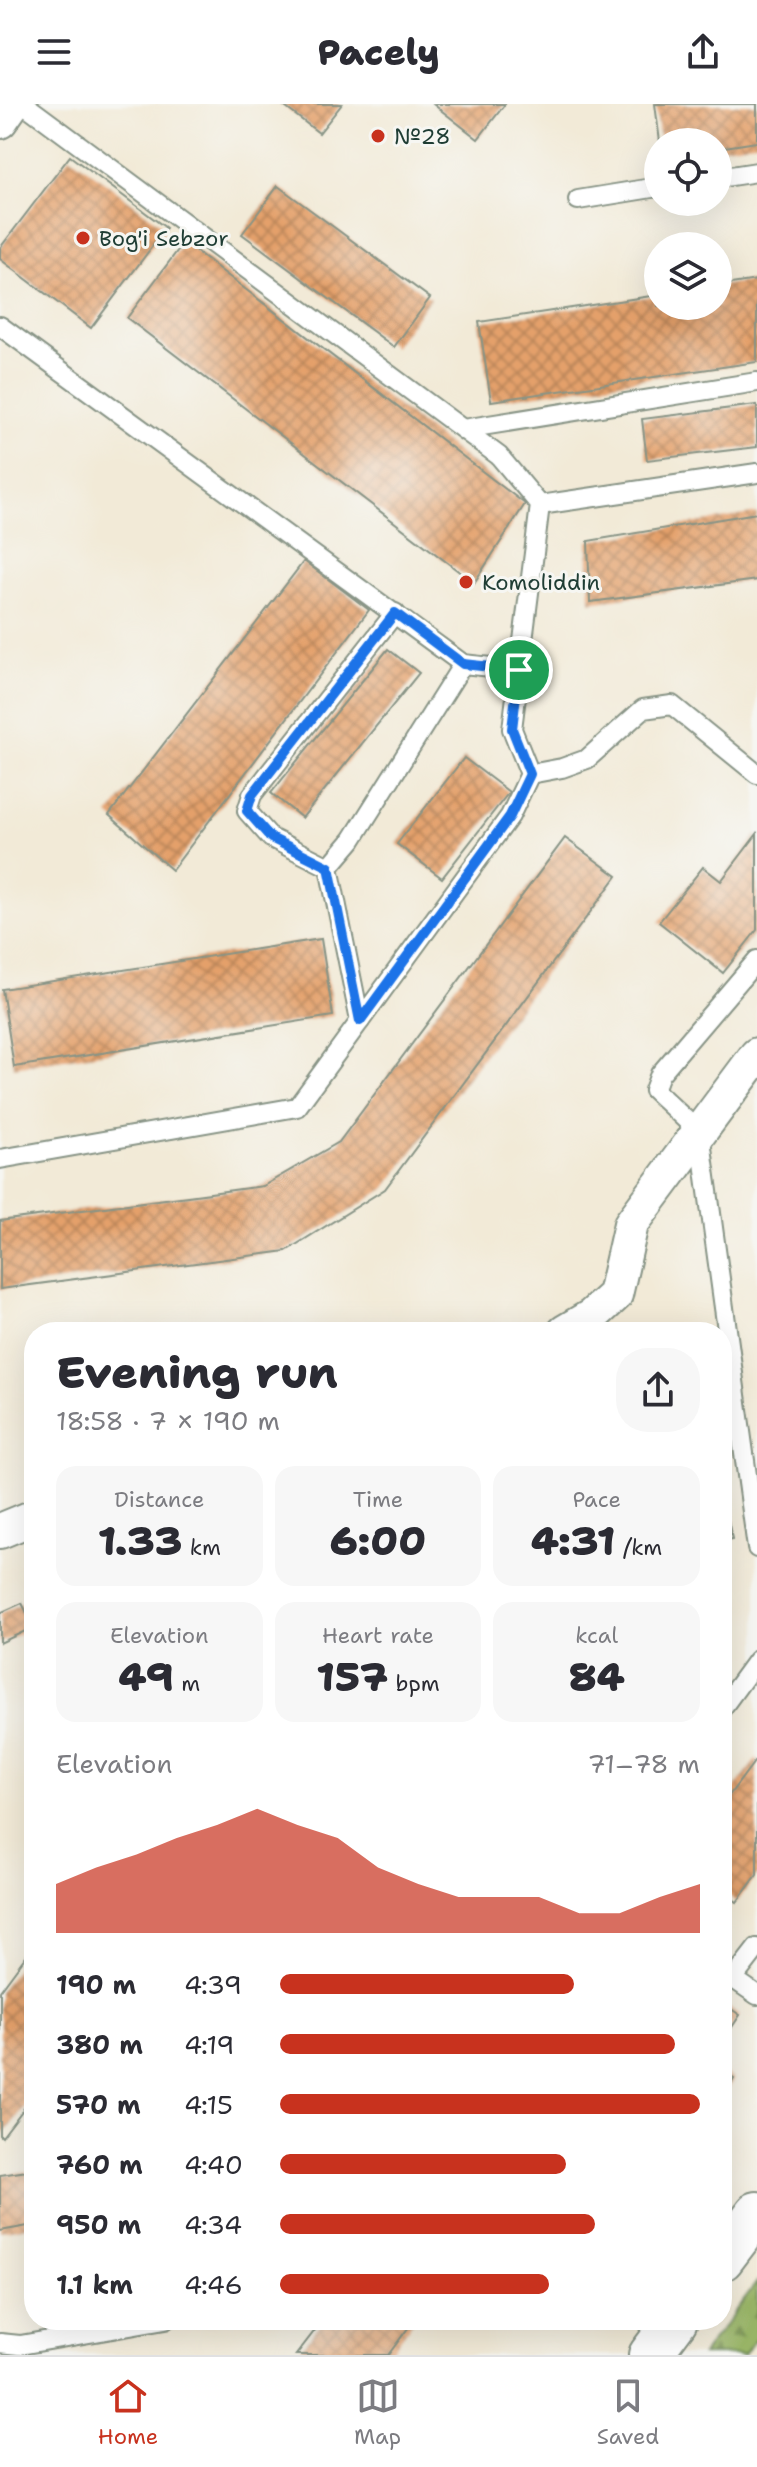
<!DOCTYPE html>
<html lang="en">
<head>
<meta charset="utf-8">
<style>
	:root { --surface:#fff; --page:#f7f7f7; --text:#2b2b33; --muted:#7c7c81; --line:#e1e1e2; --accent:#c8321e }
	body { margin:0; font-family:"Shantell Sans",sans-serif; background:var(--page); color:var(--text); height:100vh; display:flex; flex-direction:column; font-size:30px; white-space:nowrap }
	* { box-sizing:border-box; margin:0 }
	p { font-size:26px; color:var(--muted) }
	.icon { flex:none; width:44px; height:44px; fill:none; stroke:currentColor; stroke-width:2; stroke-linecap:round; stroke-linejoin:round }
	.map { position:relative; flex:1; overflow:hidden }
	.panel { position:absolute; left:24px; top:1218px; width:708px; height:1008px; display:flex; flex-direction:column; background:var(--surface); border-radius:32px; box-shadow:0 8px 32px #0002 }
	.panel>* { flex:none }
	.fabs { position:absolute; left:644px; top:24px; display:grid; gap:16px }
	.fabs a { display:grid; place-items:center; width:88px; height:88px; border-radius:50%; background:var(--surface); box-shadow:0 8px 32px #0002; font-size:40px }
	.pin { position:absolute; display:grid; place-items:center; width:68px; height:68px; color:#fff; margin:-34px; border:4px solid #fff; border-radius:50%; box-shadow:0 2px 8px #0007 }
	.round { display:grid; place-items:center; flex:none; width:84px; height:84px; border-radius:32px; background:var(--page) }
	.overview { display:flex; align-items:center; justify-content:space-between; height:136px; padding:0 32px }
	h1 { font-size:44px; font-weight:800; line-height:60px }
	.stats { display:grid; grid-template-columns:repeat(3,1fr); gap:12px; height:136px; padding:8px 32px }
	.stats div { display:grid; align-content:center; border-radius:20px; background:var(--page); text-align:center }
	.stats b { font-size:40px; font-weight:800 }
	.stats small { font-size:22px; font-weight:400 }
	.stats p { font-size:22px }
	.chart { height:224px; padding:16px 32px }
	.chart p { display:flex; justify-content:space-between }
	.chart svg { width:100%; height:144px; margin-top:8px; fill:var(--accent); opacity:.7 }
	ul { padding:0 32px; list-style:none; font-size:26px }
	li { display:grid; grid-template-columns:128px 96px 1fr; align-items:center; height:60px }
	li i { height:20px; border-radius:10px; background:var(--accent) }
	header { display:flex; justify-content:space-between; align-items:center; height:104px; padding:0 32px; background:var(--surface); font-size:36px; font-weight:800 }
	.dock { display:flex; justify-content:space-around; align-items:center; height:112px; border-top:2px solid var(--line); background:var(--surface); font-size:22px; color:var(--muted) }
	.dock a { display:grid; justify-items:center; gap:4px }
	.dock .selected { color:var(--accent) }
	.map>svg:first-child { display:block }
	.forest { fill:url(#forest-firs); stroke:#5c784d; stroke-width:2 }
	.building { fill:url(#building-cross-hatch) }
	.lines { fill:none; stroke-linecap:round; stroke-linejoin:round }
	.service-casing { stroke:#889486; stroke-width:22 }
	.minor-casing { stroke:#889486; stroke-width:38 }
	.tertiary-casing { stroke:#889486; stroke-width:46 }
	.service { stroke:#fff; stroke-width:18 }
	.minor { stroke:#fff; stroke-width:34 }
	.tertiary { stroke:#fff; stroke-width:42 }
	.route-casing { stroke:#fff; stroke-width:16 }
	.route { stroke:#1a73e8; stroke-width:10 }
	.poi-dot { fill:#c8321e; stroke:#f6f6f2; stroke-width:3 }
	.labels { text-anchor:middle; stroke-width:6; stroke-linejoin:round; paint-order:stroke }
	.poi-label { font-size:22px; fill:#1f3d34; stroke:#f6f6f2; text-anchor:start }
</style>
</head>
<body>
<header><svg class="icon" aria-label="menu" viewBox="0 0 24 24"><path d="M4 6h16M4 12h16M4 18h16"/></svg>Pacely<svg class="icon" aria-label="share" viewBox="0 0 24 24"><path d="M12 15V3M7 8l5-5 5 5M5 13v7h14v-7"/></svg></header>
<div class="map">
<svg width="757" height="2251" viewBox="0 0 757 2251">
	<defs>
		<pattern id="forest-firs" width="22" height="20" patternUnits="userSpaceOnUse" patternTransform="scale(2)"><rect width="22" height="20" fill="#98b466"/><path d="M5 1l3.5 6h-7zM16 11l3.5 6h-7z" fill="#7b9455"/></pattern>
		<pattern id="building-cross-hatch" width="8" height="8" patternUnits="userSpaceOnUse" patternTransform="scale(2)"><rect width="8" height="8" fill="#e4a06b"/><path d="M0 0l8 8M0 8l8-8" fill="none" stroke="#b88459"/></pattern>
	</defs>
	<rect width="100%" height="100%" fill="#f6f6f2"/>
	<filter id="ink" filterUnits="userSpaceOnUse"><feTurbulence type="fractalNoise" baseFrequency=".0125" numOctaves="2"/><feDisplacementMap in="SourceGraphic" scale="16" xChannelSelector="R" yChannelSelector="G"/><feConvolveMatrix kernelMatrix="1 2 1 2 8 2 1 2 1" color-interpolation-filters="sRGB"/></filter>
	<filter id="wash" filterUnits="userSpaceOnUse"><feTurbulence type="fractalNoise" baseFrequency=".006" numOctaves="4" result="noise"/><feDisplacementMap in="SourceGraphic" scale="32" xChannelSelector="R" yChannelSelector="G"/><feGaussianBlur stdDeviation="1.8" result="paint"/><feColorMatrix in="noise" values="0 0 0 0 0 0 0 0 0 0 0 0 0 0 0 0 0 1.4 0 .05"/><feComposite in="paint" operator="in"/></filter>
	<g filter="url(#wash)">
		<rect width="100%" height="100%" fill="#f2ead7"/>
		<!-- forest -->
		<polygon class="forest" points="757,2178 757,2233 744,2251 702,2251"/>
		<g id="blocks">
			<!-- building -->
			<g class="building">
				<polygon points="281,0 342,0 319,29"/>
				<polygon points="433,0 505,0 478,35"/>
				<polygon points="655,0 757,0 757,38 718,44 718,38 660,38"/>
				<polygon points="70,52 166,124 91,224 0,155 0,144"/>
				<polygon points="278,82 430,194 394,243 242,130"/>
				<polygon points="184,138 525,400 474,479 127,214"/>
				<polygon points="757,176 757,258 491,297 479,218 658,191 658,202 718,202 718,182"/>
				<polygon points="757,301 757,343 647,356 642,315"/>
				<polygon points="757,409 757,476 590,498 588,437"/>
				<polygon points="304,457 369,506 172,766 109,711"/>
				<polygon points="388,545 419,569 302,714 271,689"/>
				<polygon points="464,654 509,688 442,774 397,740"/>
				<polygon points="757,730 757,826 723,869 659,818 703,763 721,777"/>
				<polygon points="565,734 617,772 385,1085 286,1147 0,1185 0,1117 263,1082 339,1038"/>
				<polygon points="321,835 333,912 14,963 2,885"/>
				<polygon points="722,1388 732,1435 722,1437"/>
				<polygon points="22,1499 34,1523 0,1539 0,1509"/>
				<polygon points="757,1654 757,1771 737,1798 722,1787 722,1701"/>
				<polygon points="34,1841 34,1991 2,2033 0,2031 0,1887"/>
				<polygon points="722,1899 740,1911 722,1938"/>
				<polygon points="722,1967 734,1975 722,1994"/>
				<polygon points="34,2066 34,2121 0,2127 0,2071"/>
				<polygon points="323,2216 414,2216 388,2251 296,2251"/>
			</g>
		</g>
	</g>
	<g filter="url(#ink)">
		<use href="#blocks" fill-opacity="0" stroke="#889486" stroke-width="2"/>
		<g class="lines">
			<defs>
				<g id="service">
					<polyline points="24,0 499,352 540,401 512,625 530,670 562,664 587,655 643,605 672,601 757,670"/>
					<polyline points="718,74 757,68"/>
					<polyline points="578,96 658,83"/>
					<polyline points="0,222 463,560 519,566"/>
					<polyline points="463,325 757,278"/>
					<polyline points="540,401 757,369"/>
					<polyline points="329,763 271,734 247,707 252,691 395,509"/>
					<polyline points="757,856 660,970 654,986 700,1029 757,1444"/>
					<polyline points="360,917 329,763 352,736 463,560"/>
					<polyline points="0,1055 297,1003 510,712 530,670"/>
					<polyline points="722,1604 757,1556"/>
					<polyline points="722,1867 757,1891"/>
					<polyline points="733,1875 757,1844"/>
					<polyline points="0,2239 20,2241 165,2216"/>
				</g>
				<g id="minor">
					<polyline points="0,17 12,0"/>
					<polyline points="565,1228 592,1212 615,1191 631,1120 757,951"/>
					<polyline points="0,1427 34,1413"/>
				</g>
				<g id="tertiary">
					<polyline points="722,2155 757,2109"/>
					<polyline points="650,2251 676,2216"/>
				</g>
			</defs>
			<!-- service casing -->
			<use href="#service" class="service-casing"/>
			<!-- minor casing -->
			<use href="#minor" class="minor-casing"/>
			<!-- tertiary casing -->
			<use href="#tertiary" class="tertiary-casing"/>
			<!-- service -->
			<use href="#service" class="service"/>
			<!-- minor -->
			<use href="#minor" class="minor"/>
			<!-- tertiary -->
			<use href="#tertiary" class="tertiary"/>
		</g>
	</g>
	<g class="lines" filter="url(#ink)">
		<defs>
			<polygon id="route" points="395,509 463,560 519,566 512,625 530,670 510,712 360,917 329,763 271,734 247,707 252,691"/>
		</defs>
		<!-- route casing -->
		<use href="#route" class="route-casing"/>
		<!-- route -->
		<use href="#route" class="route"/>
	</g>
	<!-- markers -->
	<g class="poi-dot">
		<circle cx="378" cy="32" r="8"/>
		<circle cx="83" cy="134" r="8"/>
		<circle cx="466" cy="478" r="8"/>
	</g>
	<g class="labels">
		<!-- poi labels -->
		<g class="poi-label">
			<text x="394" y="40">№28</text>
			<text x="99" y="142">Bog'i Sebzor</text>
			<text x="482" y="486">Komoliddin</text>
		</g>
	</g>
</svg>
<div class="fabs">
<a><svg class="icon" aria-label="locate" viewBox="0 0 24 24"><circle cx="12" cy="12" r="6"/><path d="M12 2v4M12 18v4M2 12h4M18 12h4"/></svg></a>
<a><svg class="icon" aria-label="layers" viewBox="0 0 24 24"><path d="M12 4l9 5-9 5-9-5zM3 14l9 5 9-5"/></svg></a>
</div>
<div class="pin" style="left:519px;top:566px;background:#1e9e55"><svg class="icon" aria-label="arrive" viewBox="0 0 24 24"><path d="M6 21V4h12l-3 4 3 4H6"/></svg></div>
<section class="panel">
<div class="overview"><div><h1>Evening run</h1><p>18:58 · 7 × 190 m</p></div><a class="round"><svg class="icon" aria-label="share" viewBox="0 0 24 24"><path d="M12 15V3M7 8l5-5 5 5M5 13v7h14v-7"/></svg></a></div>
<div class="stats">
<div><p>Distance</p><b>1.33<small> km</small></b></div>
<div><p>Time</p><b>6:00</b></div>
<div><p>Pace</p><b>4:31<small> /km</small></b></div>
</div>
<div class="stats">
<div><p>Elevation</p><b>49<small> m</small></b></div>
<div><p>Heart rate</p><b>157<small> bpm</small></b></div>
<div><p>kcal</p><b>84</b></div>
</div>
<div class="chart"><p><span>Elevation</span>71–78 m</p>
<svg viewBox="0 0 160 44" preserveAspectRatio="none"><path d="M0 44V29L10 24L20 20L30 15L40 11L50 6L60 11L70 15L80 24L90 29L100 33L110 33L120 33L130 38L140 38L150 33L160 29V44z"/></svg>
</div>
<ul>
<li><b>190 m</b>4:39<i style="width:70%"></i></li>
<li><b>380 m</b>4:19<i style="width:94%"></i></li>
<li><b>570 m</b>4:15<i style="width:100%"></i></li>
<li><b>760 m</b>4:40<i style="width:68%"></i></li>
<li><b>950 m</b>4:34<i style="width:75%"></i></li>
<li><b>1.1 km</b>4:46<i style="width:64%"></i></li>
</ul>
</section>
</div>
<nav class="dock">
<a class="selected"><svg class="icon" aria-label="home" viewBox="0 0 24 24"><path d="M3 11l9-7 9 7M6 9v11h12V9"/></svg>Home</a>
<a><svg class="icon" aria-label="map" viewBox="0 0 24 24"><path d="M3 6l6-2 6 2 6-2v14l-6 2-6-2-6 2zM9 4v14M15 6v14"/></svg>Map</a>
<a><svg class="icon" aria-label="saved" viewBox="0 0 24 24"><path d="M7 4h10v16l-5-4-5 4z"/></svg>Saved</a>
</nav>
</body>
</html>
